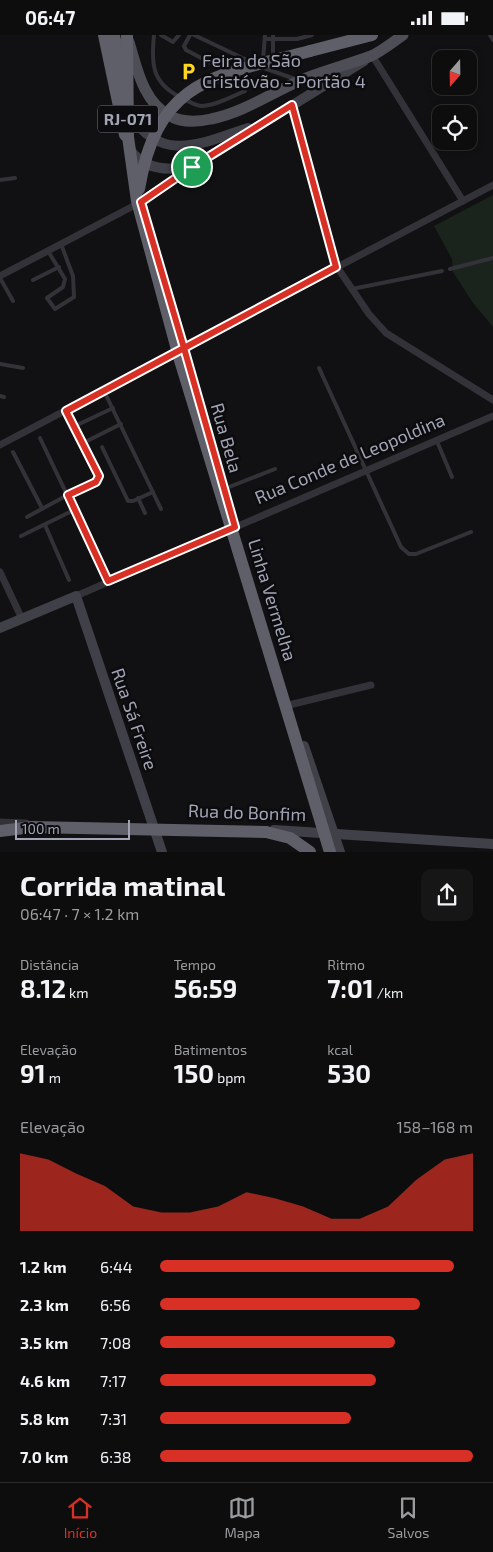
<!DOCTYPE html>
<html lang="pt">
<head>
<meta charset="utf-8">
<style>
	:root { --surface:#0d0d0e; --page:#161617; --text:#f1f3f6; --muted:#9a9c9e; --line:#2d2d2e; --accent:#d93025 }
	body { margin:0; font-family:"Exo 2",sans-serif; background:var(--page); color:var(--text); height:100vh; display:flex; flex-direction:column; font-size:19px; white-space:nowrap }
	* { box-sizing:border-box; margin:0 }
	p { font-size:16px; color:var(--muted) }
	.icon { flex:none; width:28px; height:28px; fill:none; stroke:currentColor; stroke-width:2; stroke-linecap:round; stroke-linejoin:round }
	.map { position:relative; height:817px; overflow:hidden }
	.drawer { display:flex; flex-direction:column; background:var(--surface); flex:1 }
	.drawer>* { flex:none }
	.needle { width:32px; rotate:200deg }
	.buttons { position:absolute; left:432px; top:15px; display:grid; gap:10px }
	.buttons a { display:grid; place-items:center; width:45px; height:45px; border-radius:10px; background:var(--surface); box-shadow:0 2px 8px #0003,0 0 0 1px var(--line); font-size:25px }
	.scale { position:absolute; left:15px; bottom:12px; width:115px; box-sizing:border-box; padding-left:5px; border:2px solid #a1a4b5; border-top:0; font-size:14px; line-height:18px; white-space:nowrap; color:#a1a4b5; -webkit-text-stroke:4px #0c0c0e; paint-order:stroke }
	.pin { position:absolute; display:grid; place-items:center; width:42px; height:42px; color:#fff; margin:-21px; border:2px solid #fff; border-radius:50%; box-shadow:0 1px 5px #0007 }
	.round { display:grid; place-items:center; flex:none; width:52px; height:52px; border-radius:10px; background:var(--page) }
	.head { display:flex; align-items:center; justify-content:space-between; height:85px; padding:0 20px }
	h1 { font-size:28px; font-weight:700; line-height:38px }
	.figures { display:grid; grid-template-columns:repeat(3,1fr); gap:8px; height:85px; padding:5px 20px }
	.figures div { display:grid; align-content:center }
	.figures b { font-size:25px; font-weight:700 }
	.figures small { font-size:14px; font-weight:400 }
	.figures p { font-size:14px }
	.chart { height:140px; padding:10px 20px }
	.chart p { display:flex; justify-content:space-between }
	.chart svg { width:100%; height:90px; margin-top:5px; fill:var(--accent); opacity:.7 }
	ul { padding:0 20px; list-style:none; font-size:16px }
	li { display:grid; grid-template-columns:80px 60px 1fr; align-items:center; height:38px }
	li i { height:12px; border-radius:6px; background:var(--accent) }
	.status { display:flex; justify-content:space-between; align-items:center; height:35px; padding:0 25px; background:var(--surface); direction:ltr }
	.status svg { height:14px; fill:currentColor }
	.menu { display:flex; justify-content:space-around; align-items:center; height:70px; border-top:1px solid var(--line); background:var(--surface); font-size:14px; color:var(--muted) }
	.menu a { display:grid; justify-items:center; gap:2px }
	.menu .current { color:var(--accent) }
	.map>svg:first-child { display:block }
	.green { fill:#1b231d }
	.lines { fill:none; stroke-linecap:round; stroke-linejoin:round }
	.lane { stroke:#323238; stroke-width:4 }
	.street { stroke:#323238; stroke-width:7 }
	.secondary { stroke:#404048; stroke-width:10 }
	.primary { stroke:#4e4e57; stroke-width:11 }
	.highway { stroke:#5e5f69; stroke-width:12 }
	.highway-bridge { stroke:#5e5f69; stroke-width:12 }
	.route-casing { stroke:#fff; stroke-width:10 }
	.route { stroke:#d93025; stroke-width:6 }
	.labels { text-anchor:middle; stroke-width:5; stroke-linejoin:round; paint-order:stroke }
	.shield { fill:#0c0c0e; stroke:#747683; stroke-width:1 }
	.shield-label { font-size:16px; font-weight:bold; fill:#a1a4b5 }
	.poi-label { font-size:18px; fill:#a1a4b5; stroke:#0c0c0e; text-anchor:start }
	.street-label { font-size:18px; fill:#a1a4b5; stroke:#0c0c0e }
</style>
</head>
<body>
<div class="status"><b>06:47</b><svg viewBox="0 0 49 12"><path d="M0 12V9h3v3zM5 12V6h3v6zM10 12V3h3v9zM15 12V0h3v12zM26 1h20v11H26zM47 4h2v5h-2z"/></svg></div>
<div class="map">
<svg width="493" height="817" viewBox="0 0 493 817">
	<rect width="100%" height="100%" fill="#111113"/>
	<!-- green -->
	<polygon class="green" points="493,160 493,292 473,268 453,237 452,224 434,191"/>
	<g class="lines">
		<!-- lane -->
		<g class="lane">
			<path d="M154,0C151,29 152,48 180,62C186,65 194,70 201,71C215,71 233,61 245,56V47L234,40"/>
			<polyline points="161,0 173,7 179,0"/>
			<polyline points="190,0 184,11 186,15 226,36"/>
			<polyline points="194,0 253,28"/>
			<polyline points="490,0 493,5"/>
			<polyline points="265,4 297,4 312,0"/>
			<polyline points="273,24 273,0"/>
			<polyline points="263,25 265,0"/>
			<polyline points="264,33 295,44"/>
			<polyline points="0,145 15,143"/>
			<polyline points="48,216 65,244 63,252 47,263 55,274 74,262 73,241 61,209"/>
			<polyline points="450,234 493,223"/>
			<polyline points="0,243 13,266"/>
			<polyline points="33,245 59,232"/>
			<polyline points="352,254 442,236"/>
			<polyline points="0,329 23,333"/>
			<polyline points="319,333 401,512 409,519 416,519 471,497"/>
			<polyline points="104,356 161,474"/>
			<polyline points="0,361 4,362"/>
			<polyline points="75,391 113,373"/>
			<polyline points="40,403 108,546"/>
			<polyline points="436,404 452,442"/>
			<polyline points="83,408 121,389"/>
			<polyline points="102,412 128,466 133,466 153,457"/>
			<polyline points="13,417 42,473"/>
			<polyline points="224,454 275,434"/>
			<polyline points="138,463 145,478"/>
			<polyline points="27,482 99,443 66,376"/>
			<polyline points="45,490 69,545"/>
			<polyline points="21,501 74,475"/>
		</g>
		<!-- street -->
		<g class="street">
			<polyline points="372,20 463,166"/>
			<polyline points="292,70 337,232 369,279 386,298 493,365"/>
			<polyline points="0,241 139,168"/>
			<polyline points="0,410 493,150"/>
			<polyline points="0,537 22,584"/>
			<polyline points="76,561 493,381"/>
			<polyline points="289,670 371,650"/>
			<polyline points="0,787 26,788"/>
		</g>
		<!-- secondary -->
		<g class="secondary">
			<path d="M130,79C161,130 203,108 248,93"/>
			<path d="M129,113C142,134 166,136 189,132"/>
			<polyline points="143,175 141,167 192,132 364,26"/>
			<polyline points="167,256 206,391"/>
			<polyline points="0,593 76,561 162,817"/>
			<polyline points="304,711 340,817"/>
			<polyline points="274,795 493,809"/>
		</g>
		<!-- primary -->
		<path class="primary" d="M129,7C137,33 143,67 170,81C183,88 198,87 211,84C242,78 270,59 299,46C322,36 347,30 371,21C382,16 393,7 403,0"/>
		<!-- highway -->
		<g class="highway">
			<polyline points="104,0 125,100"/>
			<polyline points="114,0 124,51"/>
			<polyline points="310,16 372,0"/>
			<polyline points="0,796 32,792"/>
			<polyline points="266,797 290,803 310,817"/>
		</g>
		<!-- highway-bridge -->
		<g class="highway-bridge">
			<polyline points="127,0 128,102 137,166 179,322 330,817"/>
			<path d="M139,154C158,43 215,41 310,16"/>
			<polyline points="32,792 266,797"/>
		</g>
	</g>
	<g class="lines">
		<defs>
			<polyline id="route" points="192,132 141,167 184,313 66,376 99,441 96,447 68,460 108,546 235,492 184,313 336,232 292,70 192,132"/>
		</defs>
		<!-- route casing -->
		<use href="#route" class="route-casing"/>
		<!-- route -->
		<use href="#route" class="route"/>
	</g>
	<!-- icons -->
	<defs>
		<symbol id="parking-bare" viewBox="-9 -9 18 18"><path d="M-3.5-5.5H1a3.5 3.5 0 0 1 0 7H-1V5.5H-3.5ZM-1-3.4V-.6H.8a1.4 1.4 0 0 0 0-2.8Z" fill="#fed71e" stroke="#0c0c0e" stroke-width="2.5" paint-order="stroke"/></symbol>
	</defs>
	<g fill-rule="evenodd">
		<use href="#parking-bare" x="176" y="24" width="25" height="25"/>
	</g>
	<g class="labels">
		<!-- shield labels -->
		<rect class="shield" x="98" y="70.5" width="60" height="27" rx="4"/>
		<g class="shield-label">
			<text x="128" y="90">RJ-071</text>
		</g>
		<!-- poi labels -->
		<g class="poi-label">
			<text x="202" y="32">Feira de São<tspan x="202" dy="21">Cristóvão - Portão 4</tspan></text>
		</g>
		<!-- street labels -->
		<g class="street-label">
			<text transform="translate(226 403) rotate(74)" y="6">Rua Bela</text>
			<text transform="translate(350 424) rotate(-23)" y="6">Rua Conde de Leopoldina</text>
			<text transform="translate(272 565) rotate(73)" y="6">Linha Vermelha</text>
			<text transform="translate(134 684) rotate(71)" y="6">Rua Sá Freire</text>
			<text transform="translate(247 778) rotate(2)" y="6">Rua do Bonfim</text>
		</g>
	</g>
</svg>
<div class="buttons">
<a><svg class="needle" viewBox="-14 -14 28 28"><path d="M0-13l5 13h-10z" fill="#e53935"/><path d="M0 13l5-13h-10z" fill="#9a9c9e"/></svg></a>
<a><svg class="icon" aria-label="locate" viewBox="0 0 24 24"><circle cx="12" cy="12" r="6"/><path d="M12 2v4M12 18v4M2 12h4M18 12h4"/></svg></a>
</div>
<div class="scale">100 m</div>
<div class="pin" style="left:192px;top:132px;background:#1e9e55"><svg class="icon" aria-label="arrive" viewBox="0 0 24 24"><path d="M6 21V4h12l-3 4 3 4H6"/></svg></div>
</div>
<section class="drawer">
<div class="head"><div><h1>Corrida matinal</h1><p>06:47 · 7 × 1.2 km</p></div><a class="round"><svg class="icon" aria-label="share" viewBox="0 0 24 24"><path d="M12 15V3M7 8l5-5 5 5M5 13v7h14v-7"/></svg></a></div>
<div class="figures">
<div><p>Distância</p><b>8.12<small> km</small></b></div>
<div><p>Tempo</p><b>56:59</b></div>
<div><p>Ritmo</p><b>7:01<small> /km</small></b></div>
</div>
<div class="figures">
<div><p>Elevação</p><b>91<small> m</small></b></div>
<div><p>Batimentos</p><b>150<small> bpm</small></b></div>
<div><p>kcal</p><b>530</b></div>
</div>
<div class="chart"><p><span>Elevação</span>158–168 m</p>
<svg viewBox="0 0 160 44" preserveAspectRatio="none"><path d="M0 44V6L10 9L20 16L30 22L40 32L50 35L60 35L70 32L80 25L90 28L100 32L110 38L120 38L130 32L140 19L150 9L160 6V44z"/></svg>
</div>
<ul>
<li><b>1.2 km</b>6:44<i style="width:94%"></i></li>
<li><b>2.3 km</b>6:56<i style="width:83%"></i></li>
<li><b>3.5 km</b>7:08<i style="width:75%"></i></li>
<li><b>4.6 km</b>7:17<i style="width:69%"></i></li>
<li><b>5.8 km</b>7:31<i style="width:61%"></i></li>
<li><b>7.0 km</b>6:38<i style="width:100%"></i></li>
</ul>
</section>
<nav class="menu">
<a class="current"><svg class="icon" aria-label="home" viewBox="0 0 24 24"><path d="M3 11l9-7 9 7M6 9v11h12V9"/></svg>Início</a>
<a><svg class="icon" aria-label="map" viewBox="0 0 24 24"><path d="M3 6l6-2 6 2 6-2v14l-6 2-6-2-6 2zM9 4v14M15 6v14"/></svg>Mapa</a>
<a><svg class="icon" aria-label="saved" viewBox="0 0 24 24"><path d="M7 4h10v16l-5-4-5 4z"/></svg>Salvos</a>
</nav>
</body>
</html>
